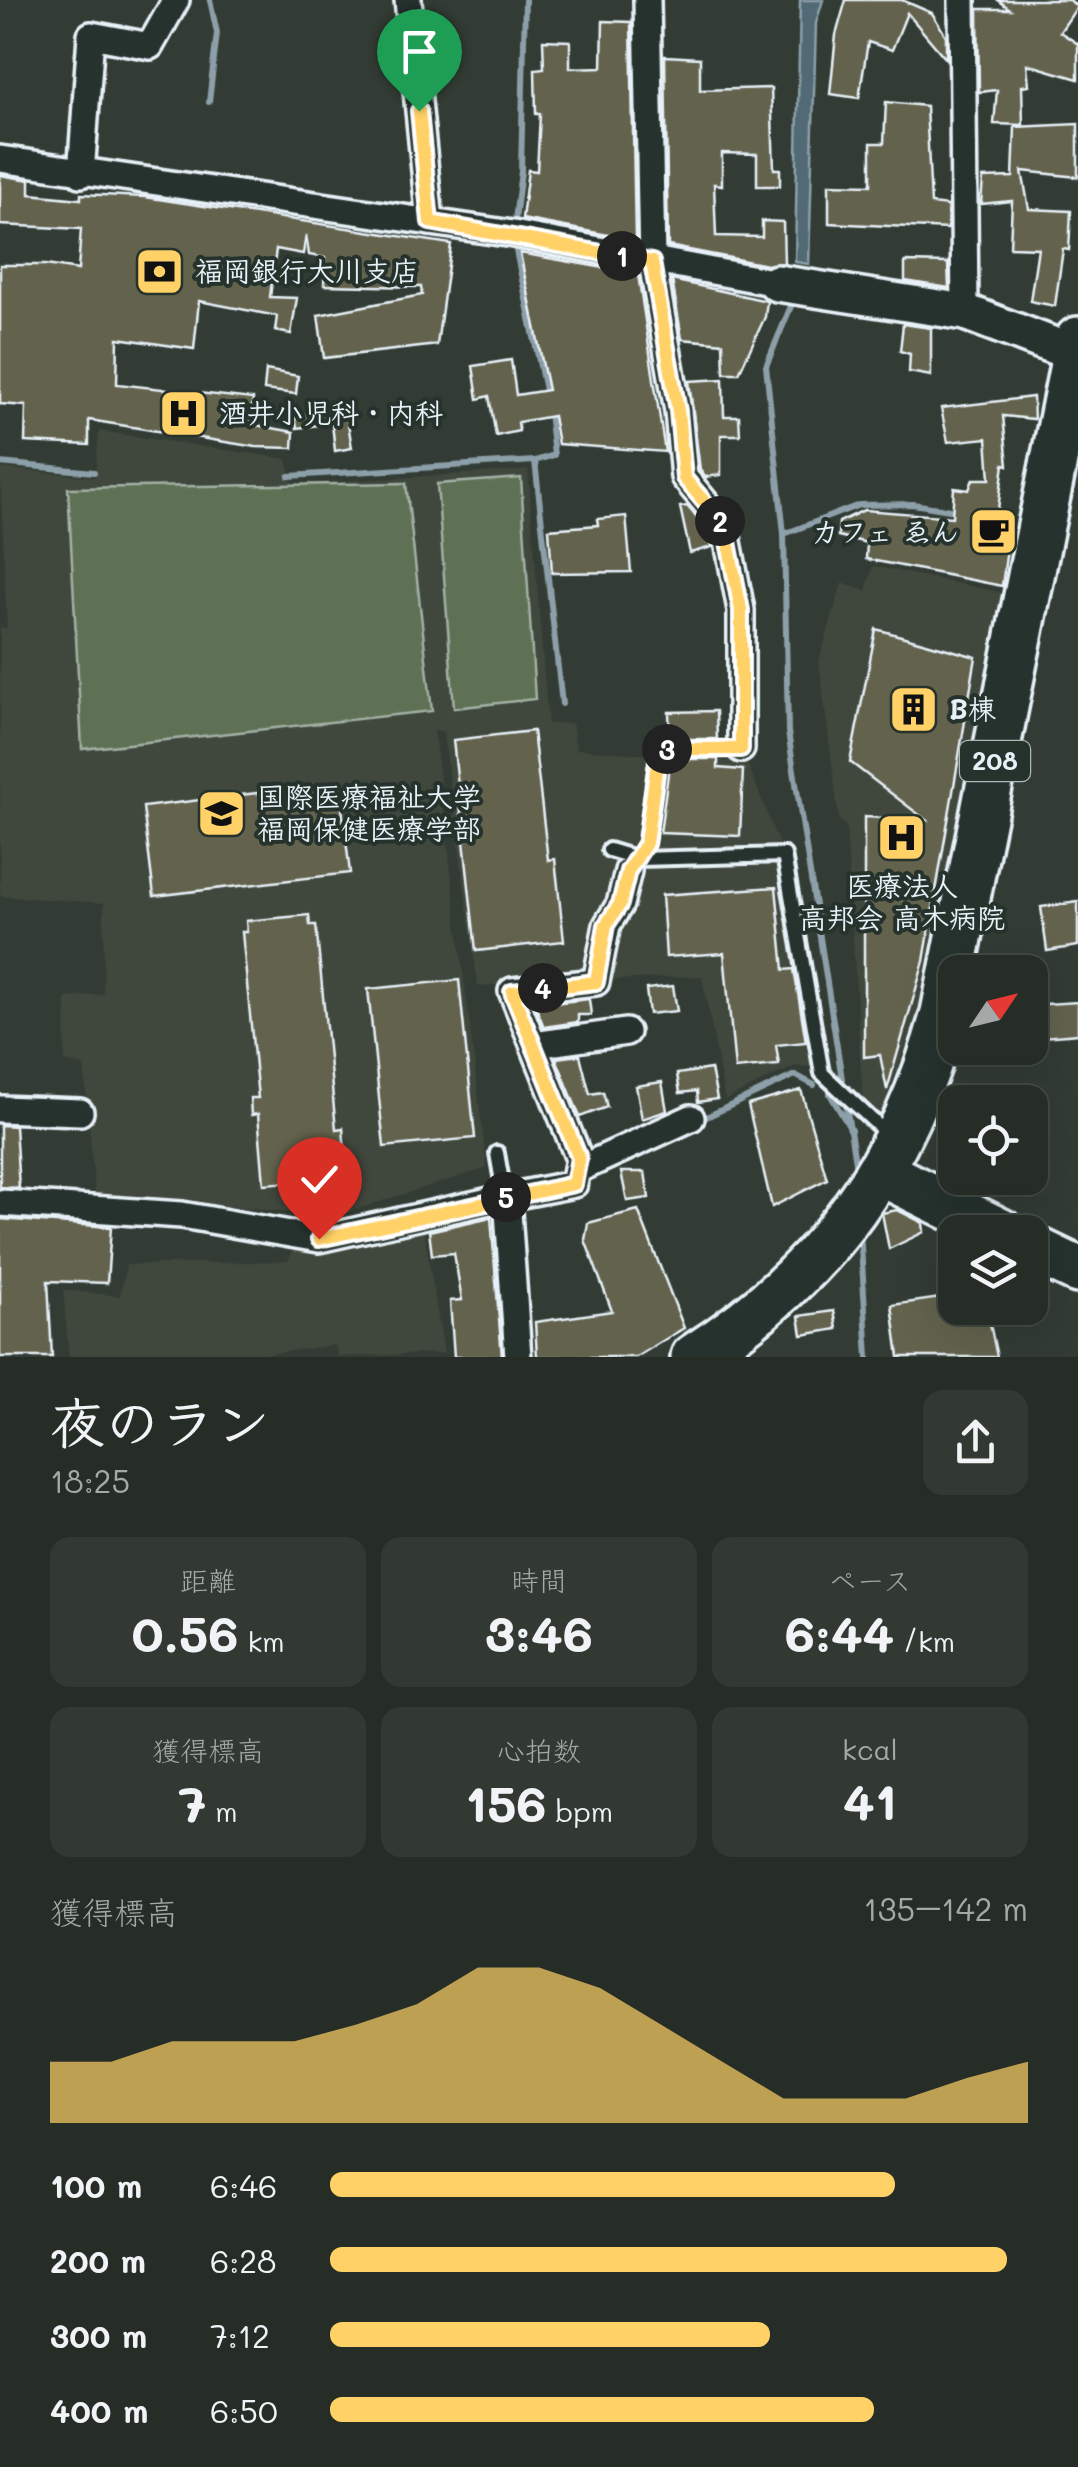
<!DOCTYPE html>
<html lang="ja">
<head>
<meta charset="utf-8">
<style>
	:root { --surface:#262d27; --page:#323933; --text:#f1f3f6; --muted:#a4a8a7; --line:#424944; --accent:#ffd166 }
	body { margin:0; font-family:Mali,"Klee One",sans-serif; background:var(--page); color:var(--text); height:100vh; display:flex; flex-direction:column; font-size:38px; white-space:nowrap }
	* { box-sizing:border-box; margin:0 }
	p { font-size:32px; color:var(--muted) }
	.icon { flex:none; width:55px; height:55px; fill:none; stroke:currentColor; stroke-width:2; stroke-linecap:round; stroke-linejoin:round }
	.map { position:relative; height:1357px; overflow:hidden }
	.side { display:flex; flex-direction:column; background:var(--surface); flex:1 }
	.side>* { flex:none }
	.needle { width:65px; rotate:55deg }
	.controls { position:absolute; left:938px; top:955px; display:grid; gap:20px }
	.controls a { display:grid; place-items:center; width:110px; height:110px; border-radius:20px; background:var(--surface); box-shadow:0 10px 40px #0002,0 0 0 2px var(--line); font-size:50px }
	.pin { position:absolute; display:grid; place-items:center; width:85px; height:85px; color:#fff; margin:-102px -42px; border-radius:50% 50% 50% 0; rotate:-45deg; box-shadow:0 0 10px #0007 }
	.pin .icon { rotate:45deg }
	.km { position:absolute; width:50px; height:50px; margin:-25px; border-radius:50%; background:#222; color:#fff; font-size:28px; line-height:50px; text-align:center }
	.round { display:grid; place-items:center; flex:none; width:105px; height:105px; border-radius:20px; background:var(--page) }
	.head { display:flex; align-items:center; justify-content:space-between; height:170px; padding:0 50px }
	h1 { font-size:55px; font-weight:700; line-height:75px }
	.stats { display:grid; grid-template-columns:repeat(3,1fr); gap:15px; height:170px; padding:10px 50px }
	.stats div { display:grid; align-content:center; border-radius:20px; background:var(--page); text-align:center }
	.stats b { font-size:50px; font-weight:700 }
	.stats small { font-size:28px; font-weight:400 }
	.stats p { font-size:28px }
	.chart { height:280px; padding:20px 50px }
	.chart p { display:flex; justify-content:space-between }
	.chart svg { width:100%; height:180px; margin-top:10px; fill:var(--accent); opacity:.7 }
	ul { padding:0 50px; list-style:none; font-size:32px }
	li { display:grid; grid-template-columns:160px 120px 1fr; align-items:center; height:75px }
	li i { height:25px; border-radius:12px; background:var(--accent) }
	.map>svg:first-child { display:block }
	.built { fill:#41473c }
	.green { fill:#5e7154; stroke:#a3b1a6; stroke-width:2.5 }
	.water { fill:#516a76; stroke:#8da0aa; stroke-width:2.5 }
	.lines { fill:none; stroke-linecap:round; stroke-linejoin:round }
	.stream { stroke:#8da0aa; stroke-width:6 }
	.building { fill:#64624e; stroke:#e8f1f8; stroke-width:2.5 }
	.lane-casing { stroke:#e8f1f8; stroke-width:20 }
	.street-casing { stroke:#e8f1f8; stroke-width:32 }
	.secondary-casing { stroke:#e8f1f8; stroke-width:42 }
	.highway-casing { stroke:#e8f1f8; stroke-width:52 }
	.lane { stroke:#26332d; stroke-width:12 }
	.street { stroke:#26332d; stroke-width:25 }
	.secondary { stroke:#26332d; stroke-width:35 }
	.highway { stroke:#26332d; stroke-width:45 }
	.route-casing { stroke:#fff; stroke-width:20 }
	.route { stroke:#ffd166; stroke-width:12 }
	.labels { text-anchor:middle; stroke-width:8; stroke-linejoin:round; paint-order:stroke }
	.shield { fill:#26332d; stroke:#aeb8bb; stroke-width:2.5 }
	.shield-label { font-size:25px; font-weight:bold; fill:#e8f1f8 }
	.poi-label { font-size:28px; font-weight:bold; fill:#e8f1f8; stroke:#26332d; text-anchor:start }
</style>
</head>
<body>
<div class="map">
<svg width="1078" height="1357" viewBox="0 0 1078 1357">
	<rect width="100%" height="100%" fill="#323c34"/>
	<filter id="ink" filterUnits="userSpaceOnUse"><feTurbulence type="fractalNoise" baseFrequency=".01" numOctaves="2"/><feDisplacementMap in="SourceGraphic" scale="20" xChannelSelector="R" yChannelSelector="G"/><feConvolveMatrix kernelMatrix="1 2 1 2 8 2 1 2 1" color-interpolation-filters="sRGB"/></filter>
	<g filter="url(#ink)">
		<!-- built -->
		<g class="built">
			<polygon points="99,431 287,459 293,484 528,470 548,724 572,723 576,749 747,762 789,870 816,1067 795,1066 725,1100 702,976 478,986 443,732 434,731 487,1168 335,1216 95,1194 84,1066 65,1062 66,998 103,994 104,903 0,896 0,628 7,628 0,468 95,477"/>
			<polygon points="873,566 1004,593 922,1004 881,1114 863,1104 846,826 839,820 819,661 842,583 866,591"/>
			<polygon points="423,1224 444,1353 339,1357 334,1345 245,1357 69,1357 63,1290 120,1296 126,1265 288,1261 297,1242"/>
		</g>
		<!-- green -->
		<g class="green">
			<polygon points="521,478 535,699 454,708 437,484"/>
			<polygon points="406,483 432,711 82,749 68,488"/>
		</g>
		<!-- water -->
		<polygon class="water" points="800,0 823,0 816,23 809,264 795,262"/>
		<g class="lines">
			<!-- stream -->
			<g class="stream">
				<polyline points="209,102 217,33 210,0"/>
				<polyline points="514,228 521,171 525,0"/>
				<polyline points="514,241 546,395"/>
				<polyline points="794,299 766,366 784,534 788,732 856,1169"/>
				<polyline points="535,461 554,455 549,412"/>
				<polyline points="0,463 94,472"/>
				<polyline points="289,476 535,461 562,704"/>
				<polyline points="784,534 859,505 913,504 950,510"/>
				<polyline points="830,1094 851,1130"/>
				<polyline points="698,1121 795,1075 814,1085"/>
				<polyline points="860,1231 868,1357"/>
			</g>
		</g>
		<!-- building -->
		<g class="building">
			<polygon points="846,0 902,0 932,13 946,36 946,59 907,13 892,50 868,42 859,98 830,94 836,35"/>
			<polygon points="998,0 1070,0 1077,7 1060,32 1078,44 1078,79 1027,64 1029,85 1022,86 1023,125 994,124 997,90 979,92 978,9 1010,9"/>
			<polygon points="603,21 631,22 635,240 522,219 528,170 537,171 540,114 536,114 535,69 544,68 543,40 570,41 570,68 602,67"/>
			<polygon points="665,56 700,58 700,90 771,88 774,169 780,169 780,186 757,186 757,154 722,153 722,185 714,184 716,236 762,237 762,221 783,222 784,263 767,265 668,246"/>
			<polygon points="886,102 926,106 931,204 948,206 948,229 829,223 829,184 871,185 871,143 884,143"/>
			<polygon points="1078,124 1078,177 1022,171 1029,209 1071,211 1069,250 1063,249 1055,306 1030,301 1038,248 1010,247 1012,201 981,204 983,178 1013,177 1015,127"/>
			<polygon points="0,175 30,180 30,194 81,199 81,194 145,197 451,244 437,345 324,358 318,315 422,295 421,287 324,285 325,258 309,255 306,235 303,254 276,249 270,297 297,298 291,334 275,331 277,316 199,301 194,349 118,338 117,384 253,399 250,424 294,432 293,448 256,447 89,420 89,445 25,442 26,406 0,404 0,265 46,265 78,270 81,229 0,225"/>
			<polygon points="520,253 638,274 665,452 558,444 553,416 518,422 519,431 496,436 489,396 478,399 473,366 511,360 516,395 548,390"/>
			<polygon points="905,262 948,263 949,288 905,281"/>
			<polygon points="672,280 767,301 765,317 739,373 724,373 723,343 682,339"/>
			<polygon points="903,324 931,328 931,376 909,372 910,354 900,351"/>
			<polygon points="266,370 298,376 296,394 264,390"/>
			<polygon points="723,379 724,416 739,416 740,435 721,435 721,475 705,477 700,470 689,381"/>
			<polygon points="1033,397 1034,419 1003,416 1008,465 1004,464 996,524 1010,526 1002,586 866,559 867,543 838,536 839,522 864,510 952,517 954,488 969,490 973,479 990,479 987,438 948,442 941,408"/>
			<polygon points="345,404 352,448 335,451 332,423 297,428 295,417"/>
			<polygon points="687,506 710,533 712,547 690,553 680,507"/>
			<polygon points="626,516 631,572 552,573 549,529 598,525 597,519"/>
			<polygon points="876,629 976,657 924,961 887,1090 880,1055 864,1057 864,817 926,820 850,762"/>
			<polygon points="716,711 717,739 670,739 669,712"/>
			<polygon points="533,731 548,860 555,859 564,941 476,951 453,740"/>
			<polygon points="670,759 718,759 718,768 743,770 740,836 660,833"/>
			<polygon points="339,783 350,873 154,896 143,807"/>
			<polygon points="776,887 784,970 794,969 806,1042 776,1045 779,1065 735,1069 724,953 666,957 662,895"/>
			<polygon points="1078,902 1078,946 1047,951 1041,907"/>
			<polygon points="309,915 310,925 316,925 336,1129 343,1128 347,1178 264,1184 258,1114 251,1115 250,1098 258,1098 242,932 247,932 246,921"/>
			<polygon points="459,980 475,1138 384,1147 368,989"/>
			<polygon points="673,986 677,1011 649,1014 646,989"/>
			<polygon points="589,999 591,1015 578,1015 578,1022 544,1027 535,1005"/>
			<polygon points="1078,1002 1078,1034 1030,1038 1030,1005"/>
			<polygon points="580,1055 590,1094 603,1092 607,1107 580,1117 556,1058"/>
			<polygon points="711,1069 717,1099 698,1102 697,1091 680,1093 677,1074"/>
			<polygon points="662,1082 667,1111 642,1119 636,1086"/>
			<polygon points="801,1090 827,1179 772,1207 748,1105"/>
			<polygon points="0,1125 15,1126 19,1188 0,1187"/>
			<polygon points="621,1172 645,1172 649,1198 627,1201"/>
			<polygon points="638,1210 684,1328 636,1357 537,1357 535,1322 612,1311 585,1240 588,1223"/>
			<polygon points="897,1210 923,1223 924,1232 889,1249 882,1213"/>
			<polygon points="491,1217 502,1357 454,1357 450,1301 462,1300 454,1253 432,1255 429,1231"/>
			<polygon points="0,1219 111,1227 107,1283 48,1281 52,1357 0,1357"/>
			<polygon points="947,1297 955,1302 955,1308 967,1308 989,1319 997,1357 899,1357 892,1305"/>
			<polygon points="834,1311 837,1329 802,1335 799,1316"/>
		</g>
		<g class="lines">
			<defs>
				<g id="lane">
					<polyline points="609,850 639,859 784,855 822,1073 888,1135"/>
					<polyline points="634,865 646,843 659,749 741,749"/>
					<polyline points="497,1153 504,1193"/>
				</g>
				<g id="street">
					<polyline points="408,0 430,222"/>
					<polyline points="647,0 652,262 678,411 684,477 725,526 741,610 741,749"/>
					<polyline points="962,0 965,312"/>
					<polyline points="0,159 513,234 777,283"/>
					<polyline points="81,174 91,35 150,46 176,0"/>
					<polyline points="534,1045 626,1032"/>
					<polyline points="0,1109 80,1112"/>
					<polyline points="577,1170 691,1118"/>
					<polyline points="0,1203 182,1215 319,1239 507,1197"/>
					<polyline points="518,1357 507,1197 574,1184 579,1159 512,991 596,982 607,925 620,904 628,871"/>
				</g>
				<polyline id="secondary" points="777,283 965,312 1078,355"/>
				<g id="highway">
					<polyline points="882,1173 1001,1232"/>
					<polyline points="1030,1247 1078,1270"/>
					<path d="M694,1357C825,1274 905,1162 944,1013L1078,340"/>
				</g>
			</defs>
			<!-- lane casing -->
			<use href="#lane" class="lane-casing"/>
			<!-- street casing -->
			<use href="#street" class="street-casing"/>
			<!-- secondary casing -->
			<use href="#secondary" class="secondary-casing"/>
			<!-- highway casing -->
			<use href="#highway" class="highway-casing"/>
			<!-- lane -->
			<use href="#lane" class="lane"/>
			<!-- street -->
			<use href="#street" class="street"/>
			<!-- secondary -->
			<use href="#secondary" class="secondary"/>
			<!-- highway -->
			<use href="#highway" class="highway"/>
		</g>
	</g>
	<g class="lines" filter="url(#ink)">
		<defs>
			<polyline id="route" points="319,1239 574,1184 579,1158 512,992 596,982 606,925 620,904 628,871 646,843 659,749 741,749 741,610 725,526 684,478 678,411 652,262 430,222 419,111"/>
		</defs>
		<!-- route casing -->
		<use href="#route" class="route-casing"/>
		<!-- route -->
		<use href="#route" class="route"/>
	</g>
	<!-- icons -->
	<defs>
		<symbol id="bank-square" viewBox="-11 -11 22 22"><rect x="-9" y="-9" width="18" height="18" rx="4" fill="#ffd166" stroke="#26332d"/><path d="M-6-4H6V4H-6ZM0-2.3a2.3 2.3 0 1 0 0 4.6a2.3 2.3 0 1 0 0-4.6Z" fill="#111"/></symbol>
		<symbol id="hospital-square" viewBox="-11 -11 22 22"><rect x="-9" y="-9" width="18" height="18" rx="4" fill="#ffd166" stroke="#26332d"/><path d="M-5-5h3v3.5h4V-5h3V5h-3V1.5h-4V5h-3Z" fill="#111"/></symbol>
		<symbol id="cafe-square" viewBox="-11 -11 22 22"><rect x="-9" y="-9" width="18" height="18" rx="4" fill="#ffd166" stroke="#26332d"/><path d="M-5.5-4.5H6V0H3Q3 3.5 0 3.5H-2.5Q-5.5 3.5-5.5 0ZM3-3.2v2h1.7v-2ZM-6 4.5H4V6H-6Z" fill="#111"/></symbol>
		<symbol id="building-square" viewBox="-11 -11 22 22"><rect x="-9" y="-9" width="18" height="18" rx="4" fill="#ffd166" stroke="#26332d"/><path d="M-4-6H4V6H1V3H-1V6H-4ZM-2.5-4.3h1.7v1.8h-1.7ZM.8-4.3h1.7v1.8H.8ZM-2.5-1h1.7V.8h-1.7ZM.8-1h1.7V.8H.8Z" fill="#111"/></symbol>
		<symbol id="university-square" viewBox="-11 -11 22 22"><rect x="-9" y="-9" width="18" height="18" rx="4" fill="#ffd166" stroke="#26332d"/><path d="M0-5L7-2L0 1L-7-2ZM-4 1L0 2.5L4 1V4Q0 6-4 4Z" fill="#111"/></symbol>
	</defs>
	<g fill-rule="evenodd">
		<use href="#bank-square" x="132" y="244" width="55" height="55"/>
		<use href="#hospital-square" x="156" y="386" width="55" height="55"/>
		<use href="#cafe-square" x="966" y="504" width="55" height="55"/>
		<use href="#building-square" x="886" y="682" width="55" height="55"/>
		<use href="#university-square" x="194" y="786" width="55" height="55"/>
		<use href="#hospital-square" x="874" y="810" width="55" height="55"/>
	</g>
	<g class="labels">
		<!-- shield labels -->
		<rect class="shield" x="960" y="741" width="70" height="40" rx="8"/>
		<g class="shield-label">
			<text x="995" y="770">208</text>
		</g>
		<!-- poi labels -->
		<g class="poi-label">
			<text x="195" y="281">福岡銀行大川支店</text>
			<text x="219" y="423">酒井小児科・内科</text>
			<text x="959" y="542" text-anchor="end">カフェ ゑん</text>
			<text x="949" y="719">B棟</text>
			<text x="257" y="807">国際医療福祉大学<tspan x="257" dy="32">福岡保健医療学部</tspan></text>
			<text x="902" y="896" text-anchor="middle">医療法人<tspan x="902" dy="32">高邦会 高木病院</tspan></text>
		</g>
	</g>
</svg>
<div class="controls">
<a><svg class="needle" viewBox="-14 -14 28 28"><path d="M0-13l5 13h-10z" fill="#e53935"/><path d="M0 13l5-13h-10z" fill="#a4a8a7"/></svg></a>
<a><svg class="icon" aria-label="locate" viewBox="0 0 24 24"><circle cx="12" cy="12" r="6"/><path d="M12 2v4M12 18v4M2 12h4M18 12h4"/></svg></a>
<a><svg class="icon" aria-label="layers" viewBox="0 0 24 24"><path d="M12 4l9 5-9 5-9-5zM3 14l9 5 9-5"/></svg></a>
</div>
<div class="pin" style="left:419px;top:111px;background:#1e9e55"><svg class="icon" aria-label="arrive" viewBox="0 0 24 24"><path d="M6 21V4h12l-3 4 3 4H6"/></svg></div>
<div class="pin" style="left:319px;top:1239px;background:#d93025"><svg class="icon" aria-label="check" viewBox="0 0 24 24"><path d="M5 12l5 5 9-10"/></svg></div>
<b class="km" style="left:622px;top:256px">1</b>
<b class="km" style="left:720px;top:521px">2</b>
<b class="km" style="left:667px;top:749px">3</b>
<b class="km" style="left:543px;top:988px">4</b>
<b class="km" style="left:506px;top:1197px">5</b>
</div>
<section class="side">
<div class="head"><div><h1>夜のラン</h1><p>18:25</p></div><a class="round"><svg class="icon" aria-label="share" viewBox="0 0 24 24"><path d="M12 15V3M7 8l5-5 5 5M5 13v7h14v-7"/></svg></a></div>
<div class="stats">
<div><p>距離</p><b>0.56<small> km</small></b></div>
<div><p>時間</p><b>3:46</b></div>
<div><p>ペース</p><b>6:44<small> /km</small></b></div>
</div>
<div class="stats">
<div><p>獲得標高</p><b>7<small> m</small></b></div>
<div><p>心拍数</p><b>156<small> bpm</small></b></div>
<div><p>kcal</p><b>41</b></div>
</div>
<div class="chart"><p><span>獲得標高</span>135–142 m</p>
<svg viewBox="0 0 160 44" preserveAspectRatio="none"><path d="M0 44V29L10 29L20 24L30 24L40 24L50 20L60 15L70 6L80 6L90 11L100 20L110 29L120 38L130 38L140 38L150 33L160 29V44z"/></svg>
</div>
<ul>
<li><b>100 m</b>6:46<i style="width:81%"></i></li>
<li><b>200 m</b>6:28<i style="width:97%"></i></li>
<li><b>300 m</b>7:12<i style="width:63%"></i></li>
<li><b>400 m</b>6:50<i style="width:78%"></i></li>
</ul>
</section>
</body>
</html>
